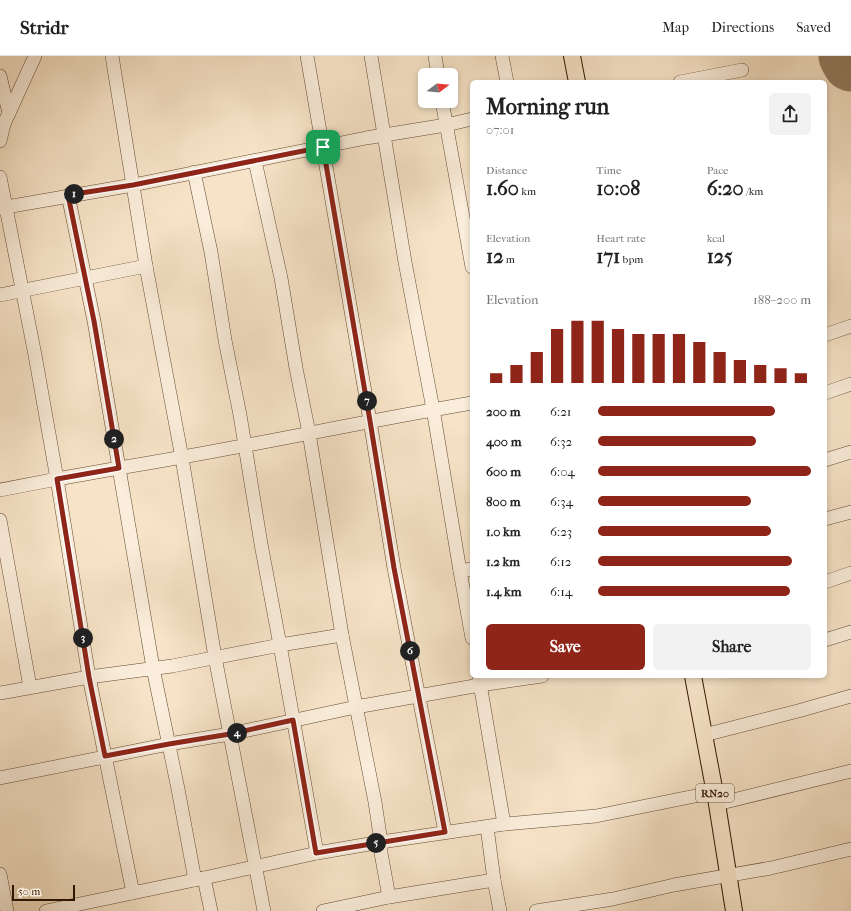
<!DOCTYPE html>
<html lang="en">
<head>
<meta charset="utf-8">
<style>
	:root { --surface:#fff; --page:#f2f2f2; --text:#222; --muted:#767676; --line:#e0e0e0; --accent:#8f2418 }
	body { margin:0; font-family:"IM FELL French Canon",serif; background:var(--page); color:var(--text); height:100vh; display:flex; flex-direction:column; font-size:15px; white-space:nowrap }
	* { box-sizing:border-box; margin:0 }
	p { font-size:13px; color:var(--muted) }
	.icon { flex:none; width:22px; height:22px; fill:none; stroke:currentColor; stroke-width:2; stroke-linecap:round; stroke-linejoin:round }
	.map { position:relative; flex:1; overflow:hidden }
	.sheet { position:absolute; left:470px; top:24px; width:357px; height:598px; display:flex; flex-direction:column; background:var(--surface); border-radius:6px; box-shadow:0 2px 6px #0003 }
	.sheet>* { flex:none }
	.needle { width:26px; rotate:74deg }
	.controls { position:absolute; left:418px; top:12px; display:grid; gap:8px }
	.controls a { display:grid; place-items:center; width:40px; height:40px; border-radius:6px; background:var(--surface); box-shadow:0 2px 6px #0003; font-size:20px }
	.scale { position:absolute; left:12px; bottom:10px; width:63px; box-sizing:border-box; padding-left:4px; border:2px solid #321800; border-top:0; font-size:11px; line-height:14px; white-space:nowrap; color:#321800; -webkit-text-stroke:3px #faeddb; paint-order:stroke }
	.pin { position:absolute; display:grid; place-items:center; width:34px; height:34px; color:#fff; margin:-17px; border-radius:8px; box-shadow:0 2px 6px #0006 }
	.km { position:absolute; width:20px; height:20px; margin:-10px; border-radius:50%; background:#222; color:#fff; font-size:11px; line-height:20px; text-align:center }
	.round { display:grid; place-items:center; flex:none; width:42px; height:42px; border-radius:6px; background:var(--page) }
	.head { display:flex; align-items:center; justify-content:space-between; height:68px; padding:0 16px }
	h1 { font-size:22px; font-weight:800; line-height:30px }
	.figures { display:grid; grid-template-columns:repeat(3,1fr); gap:6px; height:68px; padding:4px 16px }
	.figures div { display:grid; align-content:center }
	.figures b { font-size:20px; font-weight:800 }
	.figures small { font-size:11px; font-weight:400 }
	.figures p { font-size:11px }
	.chart { height:112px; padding:8px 16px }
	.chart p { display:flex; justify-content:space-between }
	.chart svg { width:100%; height:72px; margin-top:4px; stroke:var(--accent); stroke-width:6 }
	.cta { display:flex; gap:8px; margin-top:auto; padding:8px 16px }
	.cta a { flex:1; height:46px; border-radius:6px; background:var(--accent); color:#fff; font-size:16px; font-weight:800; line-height:46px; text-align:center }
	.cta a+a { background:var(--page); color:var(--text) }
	ul { padding:0 16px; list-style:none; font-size:13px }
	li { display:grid; grid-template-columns:64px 48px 1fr; align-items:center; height:30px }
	li i { height:10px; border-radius:5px; background:var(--accent) }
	header { display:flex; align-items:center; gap:24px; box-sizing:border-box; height:56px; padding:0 20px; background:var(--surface); border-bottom:1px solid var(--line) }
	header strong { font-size:19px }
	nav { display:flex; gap:22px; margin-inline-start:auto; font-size:14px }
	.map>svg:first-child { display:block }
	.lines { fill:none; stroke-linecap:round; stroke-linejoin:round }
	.runway { stroke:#947e64; stroke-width:57 }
	.minor-casing { stroke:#634b32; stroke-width:14 }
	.major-casing { stroke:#321800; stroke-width:18 }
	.minor { stroke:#faeddb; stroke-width:13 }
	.major { stroke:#f7e4c8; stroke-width:16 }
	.route-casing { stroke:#fff; stroke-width:8 }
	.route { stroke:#8f2418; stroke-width:5 }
	.labels { text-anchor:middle; stroke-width:4; stroke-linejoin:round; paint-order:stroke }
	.shield { fill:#faeddb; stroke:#6e5842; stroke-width:1 }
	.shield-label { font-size:11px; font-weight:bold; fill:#321800 }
</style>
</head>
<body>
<header>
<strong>Stridr</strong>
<nav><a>Map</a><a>Directions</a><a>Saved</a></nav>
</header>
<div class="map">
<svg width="851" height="855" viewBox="0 0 851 855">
	<rect width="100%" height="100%" fill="#f7e4c8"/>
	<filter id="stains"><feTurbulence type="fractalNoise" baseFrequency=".005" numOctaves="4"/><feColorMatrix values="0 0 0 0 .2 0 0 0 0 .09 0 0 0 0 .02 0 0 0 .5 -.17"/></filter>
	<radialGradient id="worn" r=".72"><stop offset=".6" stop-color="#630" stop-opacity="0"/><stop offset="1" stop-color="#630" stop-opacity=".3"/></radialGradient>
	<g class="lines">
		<!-- runway -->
		<polyline class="runway" points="847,0 851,7"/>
		<defs>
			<g id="minor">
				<polyline points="112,0 146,210 182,402 215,601 264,855"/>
				<polyline points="307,0 370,365 394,512 445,776"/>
				<polyline points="371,0 405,206 433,353 460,515 472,513"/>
				<polyline points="435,0 438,19"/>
				<polyline points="502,0 507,26"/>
				<polyline points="0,20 9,57 4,68 0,85"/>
				<polyline points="680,26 742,14"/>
				<polyline points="442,45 472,211"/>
				<polyline points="9,57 35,0"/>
				<polyline points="255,105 281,222 296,312 309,377 342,579 375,746 381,786 381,797 389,841 494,824 487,771"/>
				<polyline points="194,116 211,196 225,284 240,359 261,488 280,589 342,579"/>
				<polyline points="0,121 35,299 57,423 0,434"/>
				<path d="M68,139L94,265L119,412C237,393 354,367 472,347"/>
				<polyline points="0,152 133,129 366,82 446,69 472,63"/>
				<polyline points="0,239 146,210"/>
				<polyline points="825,279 851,270"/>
				<polyline points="825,337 851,328"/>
				<polyline points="825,404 851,396"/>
				<polyline points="825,463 851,456"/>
				<polyline points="0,464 30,631"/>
				<polyline points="460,515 472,582"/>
				<polyline points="825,526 851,517"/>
				<polyline points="825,584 851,576"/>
				<polyline points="479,622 504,768"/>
				<polyline points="0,637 89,621 133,837"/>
				<polyline points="704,679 798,655 851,640"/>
				<polyline points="0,722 169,688 230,678 356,651 480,629 542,620"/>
				<polyline points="717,748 851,715"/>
				<polyline points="0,818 7,855"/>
				<polyline points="204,822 211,855"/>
				<polyline points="195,824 178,733 153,612 119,412 57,423 89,621 172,610 280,589 317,797"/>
				<polyline points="494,824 500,855"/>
				<polyline points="46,855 204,822 317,797 381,786 504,768 596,760 715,736"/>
				<polyline points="323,855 389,841"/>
				<polyline points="536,855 613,843 674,829 771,812 851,793"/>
			</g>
			<g id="major">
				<polyline points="572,0 577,26"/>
				<polyline points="693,620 717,748 734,855"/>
			</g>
		</defs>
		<!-- minor casing -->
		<use href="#minor" class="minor-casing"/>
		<!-- major casing -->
		<use href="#major" class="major-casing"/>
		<!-- minor -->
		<use href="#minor" class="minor"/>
		<!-- major -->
		<use href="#major" class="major"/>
	</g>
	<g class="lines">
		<defs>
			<polygon id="route" points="323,91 370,365 394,512 445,776 316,797 293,664 230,678 169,688 105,700 89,621 57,423 119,412 94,265 68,139 133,129"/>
		</defs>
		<!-- route casing -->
		<use href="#route" class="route-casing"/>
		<!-- route -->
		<use href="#route" class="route"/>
	</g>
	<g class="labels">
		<!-- shield labels -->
		<rect class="shield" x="696" y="728" width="38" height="18" rx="3"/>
		<g class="shield-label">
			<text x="715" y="741">RN20</text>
		</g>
	</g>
	<rect width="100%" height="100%" filter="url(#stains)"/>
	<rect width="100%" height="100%" fill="url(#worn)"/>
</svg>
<div class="controls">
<a><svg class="needle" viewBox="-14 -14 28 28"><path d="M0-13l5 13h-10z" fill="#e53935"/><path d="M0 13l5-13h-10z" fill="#767676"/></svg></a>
</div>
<div class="scale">50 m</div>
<div class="pin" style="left:323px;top:91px;background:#1e9e55"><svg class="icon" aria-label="arrive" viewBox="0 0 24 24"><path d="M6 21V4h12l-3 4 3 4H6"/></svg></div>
<b class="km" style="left:74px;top:138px">1</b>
<b class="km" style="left:114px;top:383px">2</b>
<b class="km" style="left:83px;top:582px">3</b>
<b class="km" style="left:237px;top:677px">4</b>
<b class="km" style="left:376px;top:787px">5</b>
<b class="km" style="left:410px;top:595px">6</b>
<b class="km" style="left:367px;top:345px">7</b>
<section class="sheet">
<div class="head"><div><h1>Morning run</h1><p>07:01</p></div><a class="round"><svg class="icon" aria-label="share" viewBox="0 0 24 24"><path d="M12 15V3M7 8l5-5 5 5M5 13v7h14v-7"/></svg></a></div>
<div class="figures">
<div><p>Distance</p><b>1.60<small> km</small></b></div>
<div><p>Time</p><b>10:08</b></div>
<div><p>Pace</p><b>6:20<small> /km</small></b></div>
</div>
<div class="figures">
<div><p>Elevation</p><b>12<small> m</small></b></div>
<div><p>Heart rate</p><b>171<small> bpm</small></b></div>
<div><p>kcal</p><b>125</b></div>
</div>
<div class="chart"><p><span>Elevation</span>188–200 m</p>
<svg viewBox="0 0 160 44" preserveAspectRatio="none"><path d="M5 44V38M15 44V33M25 44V25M35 44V11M45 44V6M55 44V6M65 44V11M75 44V14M85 44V14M95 44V14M105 44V19M115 44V25M125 44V30M135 44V33M145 44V35M155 44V38"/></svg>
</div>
<ul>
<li><b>200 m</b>6:21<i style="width:83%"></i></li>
<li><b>400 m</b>6:32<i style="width:74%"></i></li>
<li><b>600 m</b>6:04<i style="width:100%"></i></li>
<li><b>800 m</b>6:34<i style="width:72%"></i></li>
<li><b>1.0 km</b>6:23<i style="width:81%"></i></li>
<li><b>1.2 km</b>6:12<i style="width:91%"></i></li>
<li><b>1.4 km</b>6:14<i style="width:90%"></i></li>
</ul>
<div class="cta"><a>Save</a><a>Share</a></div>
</section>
</div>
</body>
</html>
